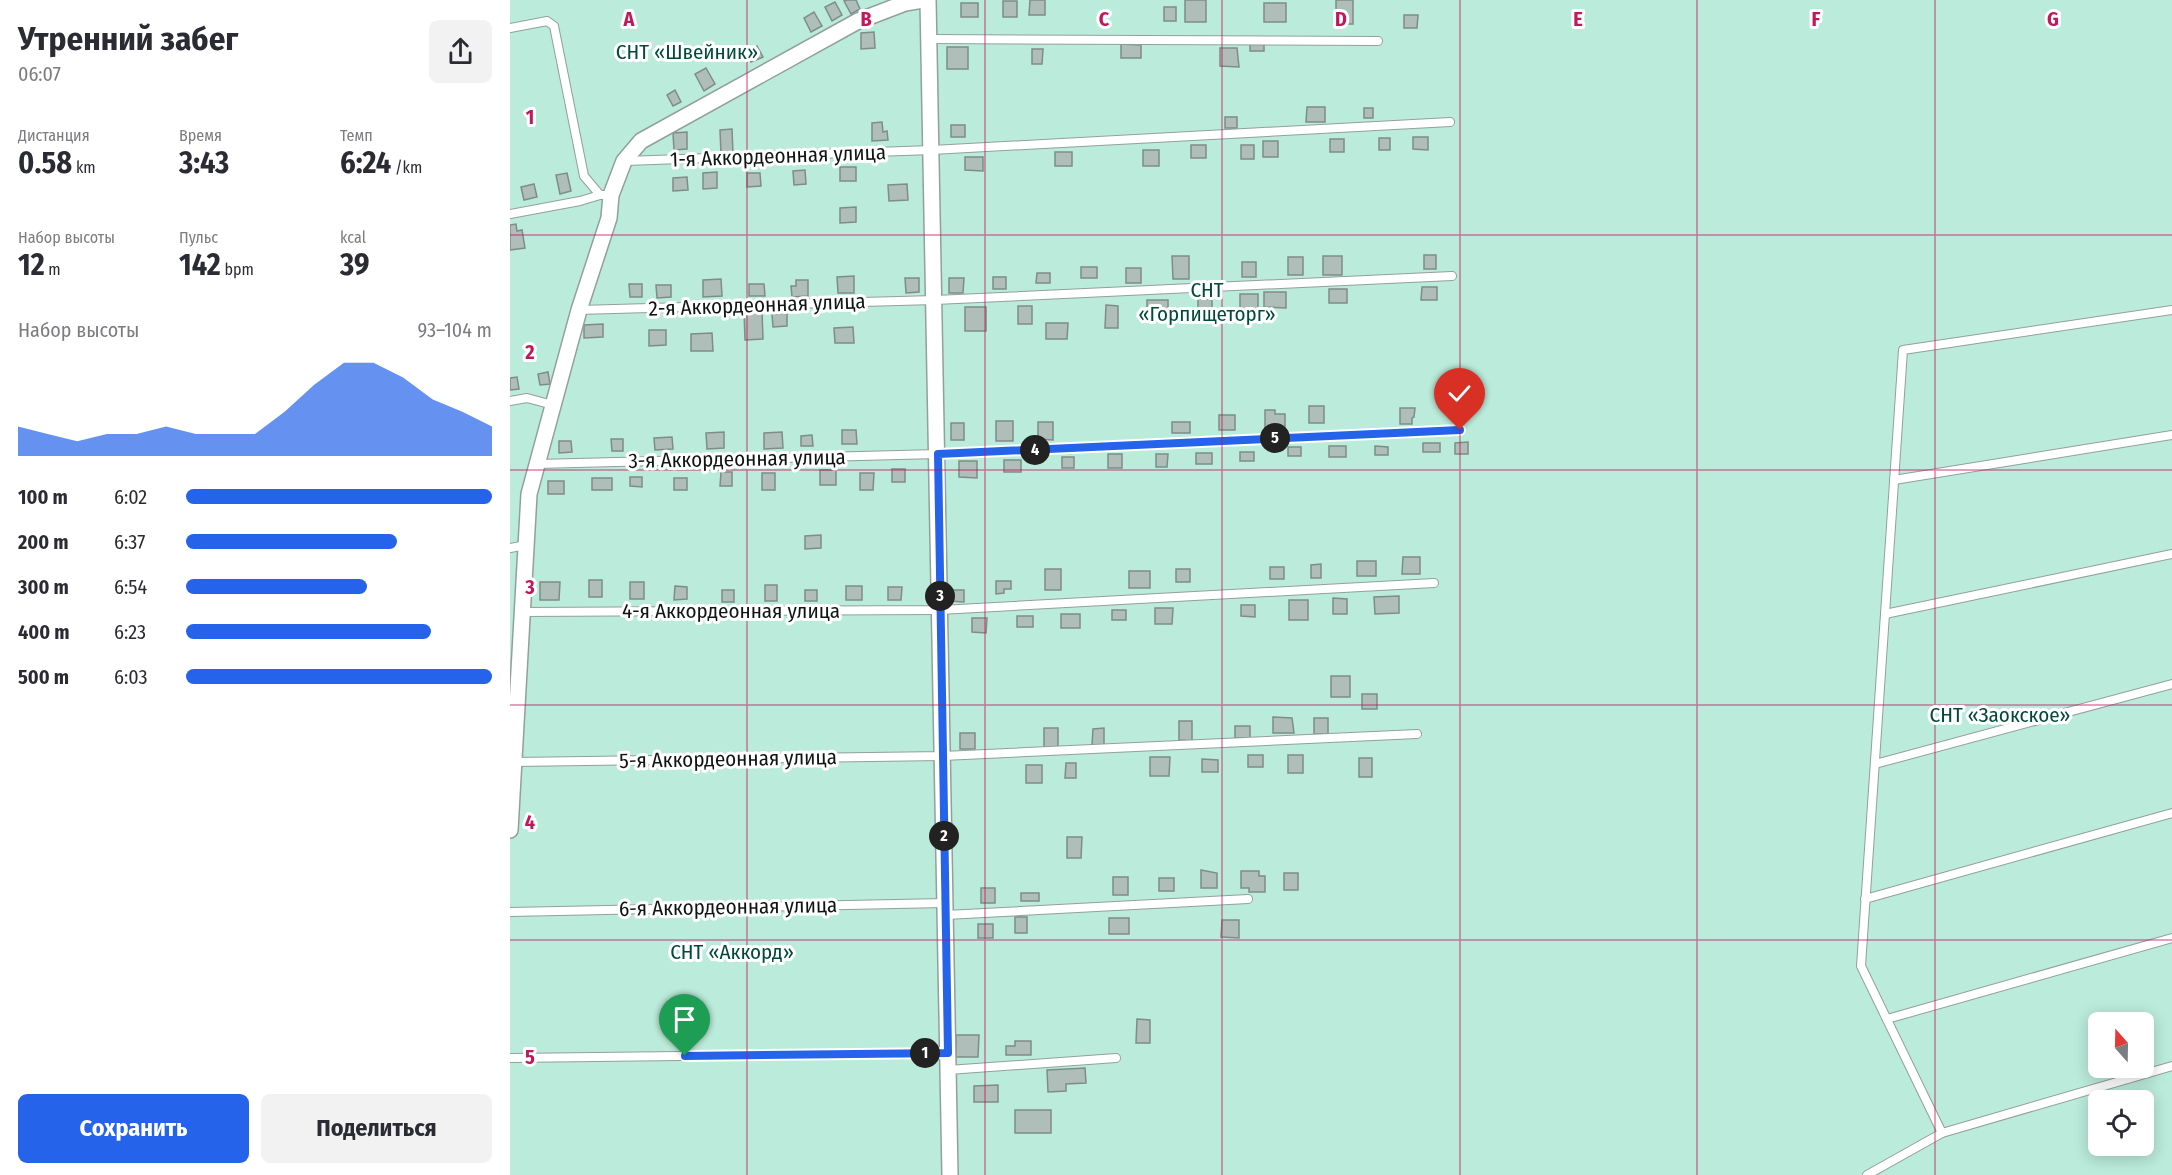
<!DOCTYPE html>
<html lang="ru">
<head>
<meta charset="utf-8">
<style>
	:root { --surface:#fff; --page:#f2f2f3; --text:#2b2b33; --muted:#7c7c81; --accent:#2563eb }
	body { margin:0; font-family:"Fira Sans Condensed",sans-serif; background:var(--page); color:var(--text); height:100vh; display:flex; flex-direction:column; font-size:22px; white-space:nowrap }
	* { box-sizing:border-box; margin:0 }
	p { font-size:20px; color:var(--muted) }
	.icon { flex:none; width:33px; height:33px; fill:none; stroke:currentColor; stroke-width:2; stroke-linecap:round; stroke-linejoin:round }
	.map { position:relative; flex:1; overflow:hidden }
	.side { display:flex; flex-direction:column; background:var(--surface); width:510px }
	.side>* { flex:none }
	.needle { width:39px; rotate:340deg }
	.fabs { position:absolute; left:1578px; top:1012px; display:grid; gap:12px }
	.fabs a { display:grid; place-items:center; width:66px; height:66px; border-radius:9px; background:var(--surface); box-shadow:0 3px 15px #0003; font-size:30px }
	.pin { position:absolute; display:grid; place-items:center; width:51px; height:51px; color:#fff; margin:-62px -26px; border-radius:50% 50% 50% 0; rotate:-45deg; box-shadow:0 0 6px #0007 }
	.pin .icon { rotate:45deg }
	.km { position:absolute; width:30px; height:30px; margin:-15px; border-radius:50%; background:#222; color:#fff; font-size:16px; line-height:30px; text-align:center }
	.round { display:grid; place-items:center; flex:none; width:63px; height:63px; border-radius:9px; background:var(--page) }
	.overview { display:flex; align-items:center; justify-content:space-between; height:102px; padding:0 18px }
	h1 { font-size:33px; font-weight:700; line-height:45px }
	.figures { display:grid; grid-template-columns:repeat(3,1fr); gap:9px; height:102px; padding:6px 18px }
	.figures div { display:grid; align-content:center }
	.figures b { font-size:30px; font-weight:700 }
	.figures small { font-size:16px; font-weight:400 }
	.figures p { font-size:16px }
	.chart { height:168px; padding:12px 18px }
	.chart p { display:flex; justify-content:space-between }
	.chart svg { width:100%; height:108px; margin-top:6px; fill:var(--accent); opacity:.7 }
	.primary-button { display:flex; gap:12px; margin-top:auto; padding:12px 18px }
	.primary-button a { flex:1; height:69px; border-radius:9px; background:var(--accent); color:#fff; font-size:24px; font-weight:700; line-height:69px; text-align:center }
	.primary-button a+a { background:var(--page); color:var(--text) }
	ul { padding:0 18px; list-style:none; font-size:20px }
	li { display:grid; grid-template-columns:96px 72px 1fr; align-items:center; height:45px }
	li i { height:15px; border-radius:8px; background:var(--accent) }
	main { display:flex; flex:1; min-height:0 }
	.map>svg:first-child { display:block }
	.green { fill:#bbebda; fill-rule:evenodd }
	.building { fill:#afbeb8; stroke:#7f8d88; stroke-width:1.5 }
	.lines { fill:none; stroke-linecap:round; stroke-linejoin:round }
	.lane-casing { stroke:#92a09b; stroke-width:10 }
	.street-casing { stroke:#92a09b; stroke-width:18 }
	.lane { stroke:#fff; stroke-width:8 }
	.street { stroke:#fff; stroke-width:15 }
	.route-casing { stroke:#fff; stroke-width:12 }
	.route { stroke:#2563eb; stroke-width:8 }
	.grid { fill:none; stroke:#c2185b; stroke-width:1.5; stroke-opacity:0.55 }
	.labels { text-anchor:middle; stroke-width:6; stroke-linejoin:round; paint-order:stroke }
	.park-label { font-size:21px; fill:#014a39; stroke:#fff }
	.street-label { font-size:21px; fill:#0f1513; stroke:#fff }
	.grid-label { font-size:20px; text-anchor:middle; font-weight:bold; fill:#c2185b; stroke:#fff; stroke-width:6; stroke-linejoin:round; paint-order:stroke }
</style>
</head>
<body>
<main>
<section class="side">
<div class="overview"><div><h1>Утренний забег</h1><p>06:07</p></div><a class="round"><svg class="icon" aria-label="share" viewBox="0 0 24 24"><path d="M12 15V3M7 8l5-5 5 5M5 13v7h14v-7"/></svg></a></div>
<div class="figures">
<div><p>Дистанция</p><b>0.58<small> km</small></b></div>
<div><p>Время</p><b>3:43</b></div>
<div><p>Темп</p><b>6:24<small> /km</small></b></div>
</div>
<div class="figures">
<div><p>Набор высоты</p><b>12<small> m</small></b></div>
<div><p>Пульс</p><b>142<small> bpm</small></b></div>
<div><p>kcal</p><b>39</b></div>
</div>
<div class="chart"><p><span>Набор высоты</span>93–104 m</p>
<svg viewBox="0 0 160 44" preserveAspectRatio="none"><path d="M0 44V32L10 35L20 38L30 35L40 35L50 32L60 35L70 35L80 35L90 26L100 15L110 6L120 6L130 12L140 21L150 26L160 32V44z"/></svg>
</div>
<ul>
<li><b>100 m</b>6:02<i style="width:100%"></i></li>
<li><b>200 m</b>6:37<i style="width:69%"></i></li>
<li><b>300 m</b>6:54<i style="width:59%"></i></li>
<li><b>400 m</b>6:23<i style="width:80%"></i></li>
<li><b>500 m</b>6:03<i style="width:100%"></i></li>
</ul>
<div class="primary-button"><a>Сохранить</a><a>Поделиться</a></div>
</section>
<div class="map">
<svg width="1662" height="1175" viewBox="0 0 1662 1175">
	<rect width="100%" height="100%" fill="#e7f6f0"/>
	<!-- green -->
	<path class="green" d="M0,0H1662V1175H0ZM1588,1023H1634V1068H1588ZM1588,1101H1634V1146H1588Z"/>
	<!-- building -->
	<g class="building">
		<polygon points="337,0 346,0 350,9 341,14 334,1"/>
		<polygon points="520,0 535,0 535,15 519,15"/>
		<rect x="675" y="0" width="21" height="22"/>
		<rect x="826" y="0" width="17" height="24"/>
		<rect x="493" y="1" width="14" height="16"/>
		<polygon points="325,2 332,15 322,21 315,7"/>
		<rect x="451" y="3" width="17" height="14"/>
		<rect x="754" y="3" width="22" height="19"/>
		<rect x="654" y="7" width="12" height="14"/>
		<polygon points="304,12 312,26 301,32 294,18"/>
		<polygon points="894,15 908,15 907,28 894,28"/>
		<polygon points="364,32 365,48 351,49 351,33"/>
		<polygon points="740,43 754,44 754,51 740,51"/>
		<polygon points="611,44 631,45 631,58 611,58"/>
		<polygon points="247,46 253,57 241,62 236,51"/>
		<rect x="437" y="47" width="21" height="22"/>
		<polygon points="710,48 727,48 729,67 710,66"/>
		<polygon points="522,49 533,49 532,64 522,64"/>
		<polygon points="196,68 205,84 194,91 185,74"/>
		<polygon points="165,90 171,102 163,106 157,95"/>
		<polygon points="797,107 815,107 815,122 796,122"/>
		<rect x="854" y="108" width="9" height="10"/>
		<rect x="715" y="117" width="12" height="11"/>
		<polygon points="372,122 373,132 377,131 378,140 362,141 362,123"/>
		<rect x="441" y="125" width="14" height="12"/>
		<polygon points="222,129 223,154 211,154 210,130"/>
		<polygon points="177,132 177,149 164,150 163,133"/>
		<polygon points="903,137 918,137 918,150 903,149"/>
		<rect x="869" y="138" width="11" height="12"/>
		<rect x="820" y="139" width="14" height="13"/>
		<rect x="753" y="141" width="15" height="16"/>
		<rect x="681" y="145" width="15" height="13"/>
		<rect x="731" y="145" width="13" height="14"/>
		<rect x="633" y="150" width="16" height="16"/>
		<rect x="545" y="152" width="17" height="14"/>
		<polygon points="455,157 473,157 473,171 455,170"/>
		<rect x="330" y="167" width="16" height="14"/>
		<polygon points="295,170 296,184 284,185 283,171"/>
		<polygon points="207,172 207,188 193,189 193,173"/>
		<polygon points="57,173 61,191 50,194 46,175"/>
		<polygon points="237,173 250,173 251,186 237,187"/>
		<polygon points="177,177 178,190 163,191 163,178"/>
		<polygon points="24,184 27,197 14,200 11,187"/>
		<polygon points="397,184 398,200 379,201 378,185"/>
		<polygon points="346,207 346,222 330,223 330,208"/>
		<polygon points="6,224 7,231 12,230 15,248 0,250 0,225"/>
		<rect x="914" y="255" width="12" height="14"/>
		<polygon points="662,256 679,256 679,279 663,279"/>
		<rect x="813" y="256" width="19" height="19"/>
		<rect x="778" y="257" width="15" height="18"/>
		<rect x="732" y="262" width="14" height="15"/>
		<rect x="571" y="267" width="16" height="11"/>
		<rect x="616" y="268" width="15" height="15"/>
		<polygon points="527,273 540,273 540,283 526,283"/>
		<polygon points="344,276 344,293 328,293 327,277"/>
		<rect x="483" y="277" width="13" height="12"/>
		<polygon points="395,278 409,278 409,292 396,293"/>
		<polygon points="439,278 454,278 453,293 439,293"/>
		<polygon points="211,279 212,296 193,297 193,280"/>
		<polygon points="286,280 298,280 298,296 282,297 281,286 286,286"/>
		<polygon points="119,284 132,284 132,297 120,297"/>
		<polygon points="239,284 254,284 255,296 239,296"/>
		<polygon points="146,285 161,285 161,297 147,298"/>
		<polygon points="912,287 927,287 927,300 911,300"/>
		<rect x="819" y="289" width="18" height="14"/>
		<polygon points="754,292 776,292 776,308 754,307"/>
		<polygon points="730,294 748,294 748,310 730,309"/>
		<rect x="688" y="299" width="14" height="14"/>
		<polygon points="637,300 658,300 658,314 637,313"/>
		<polygon points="596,305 608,306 608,328 595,328"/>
		<rect x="508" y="306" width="14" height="18"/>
		<rect x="455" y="307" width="21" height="24"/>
		<polygon points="234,311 252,311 253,339 235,340"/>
		<polygon points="277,313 277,326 263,327 262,314"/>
		<polygon points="536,323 558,323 557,339 536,339"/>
		<polygon points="93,324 93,337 74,338 74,325"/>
		<polygon points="343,327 344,343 325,343 324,328"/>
		<polygon points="139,330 156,330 156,345 139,346"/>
		<polygon points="202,333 203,351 181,351 181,334"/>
		<polygon points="38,372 40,384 30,385 28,374"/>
		<polygon points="7,377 9,389 0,390 0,378"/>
		<rect x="936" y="382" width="18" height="24"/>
		<rect x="799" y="406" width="15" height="17"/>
		<polygon points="890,408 905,408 904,417 902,418 902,424 890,424"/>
		<polygon points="755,410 765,410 765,414 775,414 775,428 755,428"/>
		<rect x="709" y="415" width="16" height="15"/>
		<rect x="486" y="421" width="17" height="20"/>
		<polygon points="528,422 543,422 543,440 528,439"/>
		<rect x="662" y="422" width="18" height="11"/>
		<rect x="441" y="423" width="13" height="17"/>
		<polygon points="332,430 346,430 347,444 332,444"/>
		<polygon points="214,432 214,448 197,449 196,433"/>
		<polygon points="272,432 273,448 254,449 254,433"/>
		<polygon points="302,435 303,446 291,446 291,436"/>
		<polygon points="162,437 163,449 145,450 144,438"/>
		<polygon points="101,439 113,439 113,451 102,451"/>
		<polygon points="49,441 61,441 62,452 49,453"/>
		<polygon points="958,442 958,454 945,454 945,443"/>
		<rect x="913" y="443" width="17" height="9"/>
		<rect x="819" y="446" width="17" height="11"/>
		<polygon points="865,446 878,447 878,455 865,455"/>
		<rect x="778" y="447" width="13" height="9"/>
		<rect x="730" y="452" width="14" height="9"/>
		<rect x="686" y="453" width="16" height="11"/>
		<rect x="598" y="454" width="14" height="14"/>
		<polygon points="646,454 658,454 657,467 646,467"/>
		<rect x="552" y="457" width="12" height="11"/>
		<rect x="494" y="460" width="17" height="12"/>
		<polygon points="449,461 467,461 467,478 449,477"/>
		<rect x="382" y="469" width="13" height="13"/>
		<rect x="310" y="470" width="16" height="15"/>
		<polygon points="211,472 222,472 222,486 210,486"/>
		<rect x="252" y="473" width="13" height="17"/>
		<polygon points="350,473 364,473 363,490 350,490"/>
		<polygon points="120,477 132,477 132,487 120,486"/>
		<rect x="82" y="478" width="20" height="12"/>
		<rect x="164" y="478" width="13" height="12"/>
		<rect x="38" y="481" width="16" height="13"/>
		<polygon points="311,535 311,548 295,549 295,536"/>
		<polygon points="893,557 910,557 910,574 892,574"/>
		<rect x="847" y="561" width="19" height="15"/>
		<polygon points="811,564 811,578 801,578 801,565"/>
		<rect x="760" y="567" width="14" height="12"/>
		<rect x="535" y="569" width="16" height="21"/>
		<rect x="666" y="569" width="14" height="13"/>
		<rect x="619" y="571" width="21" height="17"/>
		<rect x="79" y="580" width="13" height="17"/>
		<polygon points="486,581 501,581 501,589 494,589 494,593 486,594"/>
		<polygon points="30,582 50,582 49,600 30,600"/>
		<rect x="120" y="582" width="14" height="17"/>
		<rect x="255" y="585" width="12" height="16"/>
		<polygon points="165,586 177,587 177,599 164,600"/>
		<rect x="336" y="586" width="16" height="14"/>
		<polygon points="378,587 392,587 391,600 378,600"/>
		<rect x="212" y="590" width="12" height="12"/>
		<rect x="295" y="590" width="12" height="11"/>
		<polygon points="437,590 454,590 454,602 437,601"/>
		<polygon points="889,596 889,613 865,614 864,597"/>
		<polygon points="823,598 837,599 837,614 823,614"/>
		<rect x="779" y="600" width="19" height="20"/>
		<polygon points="731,605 745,605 745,617 731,616"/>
		<polygon points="645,608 663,608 662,624 645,624"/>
		<rect x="602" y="610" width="14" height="10"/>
		<rect x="551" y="614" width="19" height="14"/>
		<rect x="507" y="616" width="16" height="11"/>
		<polygon points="462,618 477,618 476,633 462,632"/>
		<rect x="821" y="676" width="19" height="21"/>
		<rect x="852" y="694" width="15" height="15"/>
		<polygon points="763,717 782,718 784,733 763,733"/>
		<rect x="804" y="718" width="14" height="16"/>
		<polygon points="669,721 682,721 682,741 669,740"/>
		<rect x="725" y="726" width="15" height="12"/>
		<rect x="534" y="728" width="14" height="21"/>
		<polygon points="594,728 594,745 582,745 583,729"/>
		<rect x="450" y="733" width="15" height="16"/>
		<rect x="738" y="755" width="15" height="12"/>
		<rect x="778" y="755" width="15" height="18"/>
		<polygon points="640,757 660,757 659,776 640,776"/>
		<rect x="849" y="758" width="13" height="19"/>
		<polygon points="692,759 708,760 708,772 692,772"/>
		<polygon points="556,763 566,763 566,778 555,778"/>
		<rect x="516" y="765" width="16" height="18"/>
		<polygon points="557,837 572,837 571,858 557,858"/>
		<polygon points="691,870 707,873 707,888 691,888"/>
		<polygon points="731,871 749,871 749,876 755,876 755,892 739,892 739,888 731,888"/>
		<rect x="774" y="873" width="14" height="17"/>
		<rect x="603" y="877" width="15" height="18"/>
		<rect x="649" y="878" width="15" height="13"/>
		<rect x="471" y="888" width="14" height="15"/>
		<rect x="511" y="893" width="18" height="8"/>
		<rect x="505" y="917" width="12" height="16"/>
		<rect x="599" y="918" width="20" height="16"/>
		<polygon points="712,920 729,920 729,938 711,937"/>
		<rect x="468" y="924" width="15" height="14"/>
		<polygon points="627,1019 640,1020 640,1043 626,1043"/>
		<polygon points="446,1035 469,1035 468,1057 446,1057"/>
		<polygon points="505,1041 521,1041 521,1055 496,1055 496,1046 505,1046"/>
		<polygon points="575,1068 576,1083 556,1084 556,1091 538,1092 537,1070"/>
		<polygon points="488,1085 488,1102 464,1102 464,1086"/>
		<rect x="505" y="1110" width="36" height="23"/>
	</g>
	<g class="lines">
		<defs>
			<g id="lane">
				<polyline points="0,28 37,21 44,26 74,176 90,195 101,195"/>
				<polyline points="420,39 868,41"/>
				<polyline points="116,161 422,150 940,122"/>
				<polyline points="0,214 70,201 90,195"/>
				<polyline points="69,310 425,300 942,276"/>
				<polyline points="0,401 17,398 43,405"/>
				<polyline points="27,464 428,454 950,430"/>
				<polyline points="1384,480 1662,435"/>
				<polyline points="0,548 16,545"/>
				<polyline points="12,612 430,610 924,583"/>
				<polyline points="1375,614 1662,554"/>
				<polyline points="4,762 433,756 907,734"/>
				<polyline points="1365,764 1662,684"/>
				<polyline points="1355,899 1662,813"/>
				<polyline points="0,912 435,903"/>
				<polyline points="436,915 738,899"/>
				<polyline points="1377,1019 1662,938"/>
				<polyline points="0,1058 438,1053"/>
				<polyline points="438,1070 606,1058"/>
				<polyline points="1432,1133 1662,1066"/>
				<polyline points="1357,1175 1432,1133 1351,966 1393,350 1662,310"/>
			</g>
			<g id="street">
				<polyline points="418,0 440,1175"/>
				<polyline points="0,830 19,494 69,310 99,218 101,195 114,161 131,141 348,21 395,3 413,0"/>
			</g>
		</defs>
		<!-- lane casing -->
		<use href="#lane" class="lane-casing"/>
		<!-- street casing -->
		<use href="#street" class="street-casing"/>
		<!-- lane -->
		<use href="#lane" class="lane"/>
		<!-- street -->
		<use href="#street" class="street"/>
	</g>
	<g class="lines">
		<defs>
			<polyline id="route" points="175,1056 438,1053 428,454 950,430"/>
		</defs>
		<!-- route casing -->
		<use href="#route" class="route-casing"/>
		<!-- route -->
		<use href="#route" class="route"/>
	</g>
	<!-- grid -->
	<path class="grid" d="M237,0V1175M475,0V1175M712,0V1175M950,0V1175M1187,0V1175M1425,0V1175M0,235H1662M0,470H1662M0,705H1662M0,940H1662"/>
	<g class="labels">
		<!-- park labels -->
		<g class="park-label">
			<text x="177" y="59">СНТ «Швейник»</text>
			<text x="697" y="297">СНТ<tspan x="697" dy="24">«Горпищеторг»</tspan></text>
			<text x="1490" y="722">СНТ «Заокское»</text>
			<text x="222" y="959">СНТ «Аккорд»</text>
		</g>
		<!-- street labels -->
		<g class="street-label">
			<text transform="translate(268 156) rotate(-2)" y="7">1-я Аккордеонная улица</text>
			<text transform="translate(247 305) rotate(-2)" y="7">2-я Аккордеонная улица</text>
			<text transform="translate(227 459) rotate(-1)" y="7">3-я Аккордеонная улица</text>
			<text x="221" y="618">4-я Аккордеонная улица</text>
			<text transform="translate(218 759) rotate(-1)" y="7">5-я Аккордеонная улица</text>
			<text transform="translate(218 907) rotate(-1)" y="7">6-я Аккордеонная улица</text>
		</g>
	</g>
	<g class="grid-label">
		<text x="119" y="26">A</text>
		<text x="356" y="26">B</text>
		<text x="594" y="26">C</text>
		<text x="831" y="26">D</text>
		<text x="1068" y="26">E</text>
		<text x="1306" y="26">F</text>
		<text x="1543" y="26">G</text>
		<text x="20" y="124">1</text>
		<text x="20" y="359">2</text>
		<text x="20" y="594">3</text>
		<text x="20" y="829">4</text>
		<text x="20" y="1064">5</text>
	</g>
</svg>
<div class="fabs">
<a><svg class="needle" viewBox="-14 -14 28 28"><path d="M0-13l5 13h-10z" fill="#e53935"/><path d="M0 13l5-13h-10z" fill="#7c7c81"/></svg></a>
<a><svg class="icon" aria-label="locate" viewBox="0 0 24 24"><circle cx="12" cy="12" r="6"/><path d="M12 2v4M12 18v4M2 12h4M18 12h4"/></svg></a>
</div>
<div class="pin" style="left:175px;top:1056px;background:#1e9e55"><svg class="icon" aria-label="arrive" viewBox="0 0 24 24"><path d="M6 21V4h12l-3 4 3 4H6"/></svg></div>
<div class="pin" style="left:950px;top:430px;background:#d93025"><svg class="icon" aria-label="check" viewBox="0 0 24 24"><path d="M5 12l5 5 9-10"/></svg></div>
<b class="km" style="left:415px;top:1053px">1</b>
<b class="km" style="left:434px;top:836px">2</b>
<b class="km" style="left:430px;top:596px">3</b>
<b class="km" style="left:525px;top:450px">4</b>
<b class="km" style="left:765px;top:438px">5</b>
</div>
</main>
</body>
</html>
